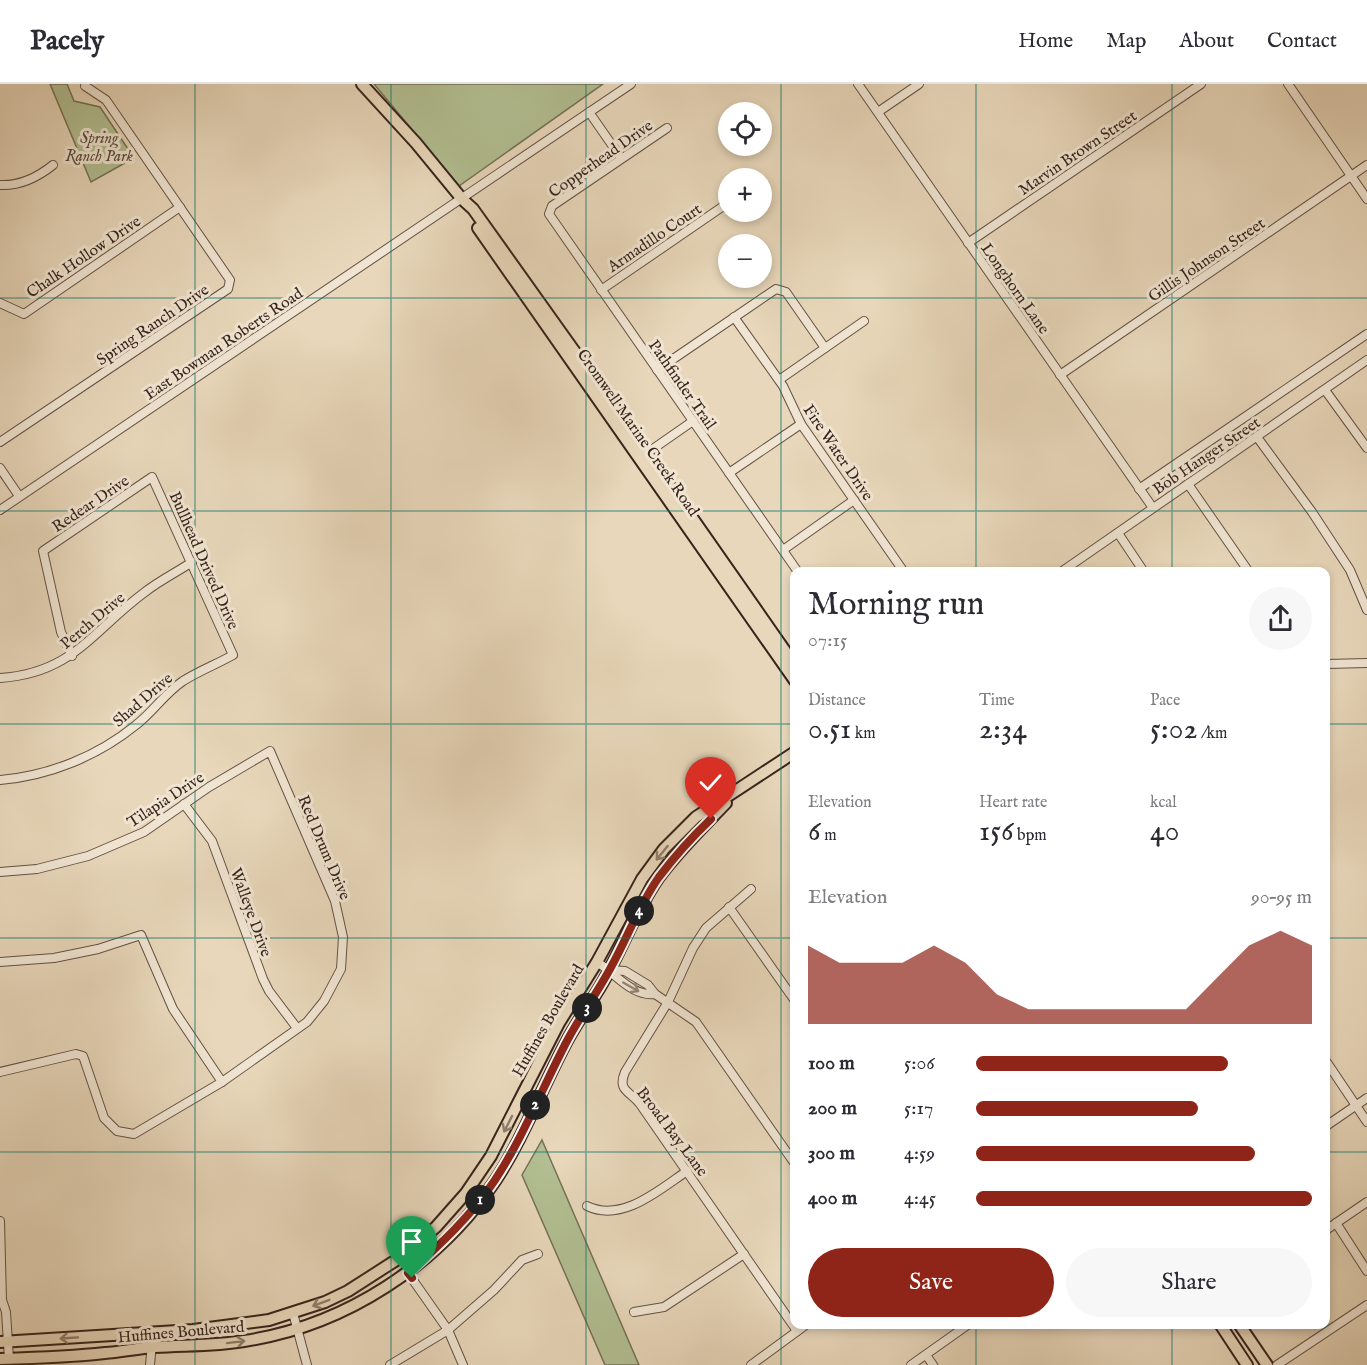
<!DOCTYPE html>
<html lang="en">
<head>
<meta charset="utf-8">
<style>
	:root { --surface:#fff; --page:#f7f7f7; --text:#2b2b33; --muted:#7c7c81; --line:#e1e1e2; --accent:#8f2418 }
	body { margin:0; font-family:"IM FELL English",serif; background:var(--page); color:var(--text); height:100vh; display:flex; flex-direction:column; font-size:22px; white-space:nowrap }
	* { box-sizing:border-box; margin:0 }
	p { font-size:20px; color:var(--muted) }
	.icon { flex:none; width:33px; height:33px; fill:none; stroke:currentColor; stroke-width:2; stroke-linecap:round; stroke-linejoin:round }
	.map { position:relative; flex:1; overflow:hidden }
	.details { position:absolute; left:790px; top:483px; width:540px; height:762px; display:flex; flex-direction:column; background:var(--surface); border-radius:12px; box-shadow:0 3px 9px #0003 }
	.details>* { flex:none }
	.tools { position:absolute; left:718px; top:18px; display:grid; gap:12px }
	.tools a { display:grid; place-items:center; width:54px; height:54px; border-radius:50%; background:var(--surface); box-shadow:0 3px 9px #0003; font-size:30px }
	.pin { position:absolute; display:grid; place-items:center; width:51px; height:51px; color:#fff; margin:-62px -26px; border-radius:50% 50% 50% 0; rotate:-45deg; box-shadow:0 0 6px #0007 }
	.pin .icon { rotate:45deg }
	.km { position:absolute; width:30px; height:30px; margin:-15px; border-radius:50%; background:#222; color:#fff; font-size:16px; line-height:30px; text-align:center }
	.round { display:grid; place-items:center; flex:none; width:63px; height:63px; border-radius:32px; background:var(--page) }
	.summary { display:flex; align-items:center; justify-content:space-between; height:102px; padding:0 18px }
	h1 { font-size:33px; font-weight:600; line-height:45px }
	.figures { display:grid; grid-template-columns:repeat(3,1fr); gap:9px; height:102px; padding:6px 18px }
	.figures div { display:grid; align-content:center }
	.figures b { font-size:30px; font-weight:600 }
	.figures small { font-size:16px; font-weight:400 }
	.figures p { font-size:16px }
	.chart { height:168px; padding:12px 18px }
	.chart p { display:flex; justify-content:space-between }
	.chart svg { width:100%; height:108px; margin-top:6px; fill:var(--accent); opacity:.7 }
	.cta { display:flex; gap:12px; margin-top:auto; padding:12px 18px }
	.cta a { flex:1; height:69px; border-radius:36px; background:var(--accent); color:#fff; font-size:24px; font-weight:600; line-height:69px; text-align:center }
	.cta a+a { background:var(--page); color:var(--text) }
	ul { padding:0 18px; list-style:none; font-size:20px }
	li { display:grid; grid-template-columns:96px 72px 1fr; align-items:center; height:45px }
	li i { height:15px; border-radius:8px; background:var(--accent) }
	header { display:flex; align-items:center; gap:36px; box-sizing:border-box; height:84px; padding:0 30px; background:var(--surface); border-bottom:2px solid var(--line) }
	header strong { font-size:28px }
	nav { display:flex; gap:33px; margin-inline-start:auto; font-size:21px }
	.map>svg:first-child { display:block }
	.green { fill:#b2bf92; stroke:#757257; stroke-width:1.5 }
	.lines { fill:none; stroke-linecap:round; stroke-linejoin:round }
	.minor-casing { stroke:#645144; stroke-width:10 }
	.major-casing { stroke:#38241c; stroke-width:14 }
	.minor { stroke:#f0e5d2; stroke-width:8 }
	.major { stroke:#e8d7ba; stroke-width:10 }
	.oneway { stroke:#907e6b }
	.oneway2 { stroke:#948477 }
	.route-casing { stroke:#fff; stroke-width:12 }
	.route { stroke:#8f2418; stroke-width:8 }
	.grid { fill:none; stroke:#0f766e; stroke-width:1.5; stroke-opacity:0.55 }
	.labels { text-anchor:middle; stroke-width:6; stroke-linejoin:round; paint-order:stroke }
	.park-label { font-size:16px; font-style:italic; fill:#564b3a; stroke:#f0e5d2 }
	.street-label { font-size:16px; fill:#38241c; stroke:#f0e5d2 }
</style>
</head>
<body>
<header>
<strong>Pacely</strong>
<nav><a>Home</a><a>Map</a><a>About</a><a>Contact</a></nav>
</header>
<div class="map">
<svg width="1367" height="1281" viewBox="0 0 1367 1281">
	<rect width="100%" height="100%" fill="#e8d7ba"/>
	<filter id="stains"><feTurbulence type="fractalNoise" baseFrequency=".00333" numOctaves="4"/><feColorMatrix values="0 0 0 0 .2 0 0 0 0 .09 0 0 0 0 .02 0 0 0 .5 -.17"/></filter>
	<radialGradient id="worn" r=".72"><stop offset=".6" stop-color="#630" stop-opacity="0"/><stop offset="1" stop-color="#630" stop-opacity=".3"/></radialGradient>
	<!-- green -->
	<g class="green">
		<polygon points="50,0 67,0 74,17 100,23 134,74 91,98"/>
		<polygon points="374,0 603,0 459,102"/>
		<polygon points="542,1056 639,1281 605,1281 522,1091"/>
	</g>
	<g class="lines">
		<defs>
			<g id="minor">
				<polyline points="858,0 1153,424"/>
				<polyline points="1288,0 1367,115"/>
				<polyline points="589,28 621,74"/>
				<polyline points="878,28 919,0"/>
				<polyline points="667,44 552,122 549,130 798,488"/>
				<path d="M0,101C19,102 38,93 53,81"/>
				<polyline points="968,159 1201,0"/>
				<polyline points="601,206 722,123"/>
				<polyline points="0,219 24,230 180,123"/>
				<polyline points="734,233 783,302 801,340 904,488"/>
				<polyline points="657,286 776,205 786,208 825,264"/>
				<polyline points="1060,291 1367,81"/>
				<polyline points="779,296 864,237"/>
				<polyline points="1325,306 1367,364"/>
				<polyline points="1257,353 1312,428 1350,486 1367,526"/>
				<polyline points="0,358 228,205 230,196 106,16 85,2"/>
				<polyline points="647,369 693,337"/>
				<polyline points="0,384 19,412"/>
				<polyline points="729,389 801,340"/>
				<polyline points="1188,400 1249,488"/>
				<polyline points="1139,405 1367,250"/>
				<polyline points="0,426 631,0"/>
				<polyline points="1118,449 1144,488"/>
				<polyline points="783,466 854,416"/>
				<polyline points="1061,488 1367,276"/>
				<polyline points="1326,580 1367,579"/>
				<path d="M0,594C73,589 92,547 145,508C159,497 177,488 192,478"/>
				<path d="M0,696C49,692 98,672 136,641C153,628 165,609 183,597C199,587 217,580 233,571L152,393L43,467L61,548L72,572"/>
				<polyline points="184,720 212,757 263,895 269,907 297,944"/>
				<polyline points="0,788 37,785 88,772 144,748 209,703 270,667 335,817 343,853 341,885 324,917 307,938 222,998 134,1050 117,1047 104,1034 83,972 76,970 0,988"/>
				<path d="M751,805L706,844L693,864L668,918L625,988C617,1007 630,1007 640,1020L797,1247"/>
				<polyline points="729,823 795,917"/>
				<polyline points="0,878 54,874 98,865 141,851 173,925 222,998"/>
				<path d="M597,878C615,889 632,913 655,910"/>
				<polyline points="610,886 625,887 648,901 655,910 696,938 795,1080"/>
				<polyline points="1326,977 1367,1038"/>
				<polyline points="1326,1042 1367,1014"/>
				<path d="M587,1122C622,1139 659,1106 687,1087"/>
				<polyline points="0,1137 2,1216 6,1228 9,1275"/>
				<polyline points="1336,1139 1367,1187"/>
				<polyline points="1326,1146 1367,1118"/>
				<polyline points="408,1189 448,1246 463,1281"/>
				<polyline points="634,1228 664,1223 744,1170"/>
				<polyline points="293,1229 307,1281"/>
				<polyline points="926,1271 933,1281"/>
				<polyline points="150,1281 153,1248"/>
				<polyline points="390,1281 448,1246 494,1206 522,1176 538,1170"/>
				<polyline points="751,1281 807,1240"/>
				<polyline points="911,1281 969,1240"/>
				<polyline points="1277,1281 1367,1221"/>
			</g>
			<g id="major">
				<polyline points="362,0 416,59 462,115 473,125 647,369 795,581"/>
				<polyline points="478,144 795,597"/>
				<polyline points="1220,1240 1247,1281"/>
				<polyline points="1239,1240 1267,1281"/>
				<polyline points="0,1258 193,1246 269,1236 325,1218 348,1207 401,1173 436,1143 466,1109 491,1072 559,939 597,878 642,795 664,765 696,733 795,668"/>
				<path d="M0,1275C35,1274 70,1273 105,1269C121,1268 138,1264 155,1263C185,1261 215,1262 244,1257C345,1242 438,1181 495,1097C524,1053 543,1001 568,955C578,937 589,921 600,903C621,868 635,827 659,793C679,766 703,743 726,719"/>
			</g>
		</defs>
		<!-- minor casing -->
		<use href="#minor" class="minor-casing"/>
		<!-- major casing -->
		<use href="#major" class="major-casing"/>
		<!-- minor -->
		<use href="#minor" class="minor"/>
		<!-- major -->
		<use href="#major" class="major"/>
	</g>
	<!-- one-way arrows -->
	<defs><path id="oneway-shaft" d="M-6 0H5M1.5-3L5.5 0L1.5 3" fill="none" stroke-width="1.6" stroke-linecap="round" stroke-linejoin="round" transform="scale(1.5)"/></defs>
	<g class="oneway">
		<use href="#oneway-shaft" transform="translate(662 769) rotate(129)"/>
		<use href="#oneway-shaft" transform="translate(508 1040) rotate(117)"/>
		<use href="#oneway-shaft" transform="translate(321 1219) rotate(159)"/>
		<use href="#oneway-shaft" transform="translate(69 1254) rotate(176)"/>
		<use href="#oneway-shaft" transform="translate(236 1258) rotate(-7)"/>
	</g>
	<use class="oneway2" href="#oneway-shaft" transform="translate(631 903) rotate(30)"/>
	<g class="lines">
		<defs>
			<path id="route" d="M412,1194L408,1189C440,1161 471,1132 495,1096C524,1052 543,1002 568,955C581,931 597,909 610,885C627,855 639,821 659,793C675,772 692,753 711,735"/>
		</defs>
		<!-- route casing -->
		<use href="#route" class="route-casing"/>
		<!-- route -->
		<use href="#route" class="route"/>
	</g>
	<!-- grid -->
	<path class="grid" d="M195,0V1281M391,0V1281M586,0V1281M781,0V1281M976,0V488M1172,0V488M0,214H1367M0,427H1367M0,640H795M1326,640H1367M0,854H795M1326,854H1367M0,1068H795M1326,1068H1367M976,1240V1281M1172,1240V1281"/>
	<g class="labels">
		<!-- park labels -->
		<g class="park-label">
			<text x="99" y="59">Spring<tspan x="99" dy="18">Ranch Park</tspan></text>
		</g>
		<!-- street labels -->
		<g class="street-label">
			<text transform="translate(1077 68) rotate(-34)" y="6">Marvin Brown Street</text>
			<text transform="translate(600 74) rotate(-35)" y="6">Copperhead Drive</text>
			<text transform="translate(654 153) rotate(-34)" y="6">Armadillo Court</text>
			<text transform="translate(83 172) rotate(-34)" y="6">Chalk Hollow Drive</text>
			<text transform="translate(1206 175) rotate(-34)" y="6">Gillis Johnson Street</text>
			<text transform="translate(1016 204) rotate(55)" y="6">Longhorn Lane</text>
			<text transform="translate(152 240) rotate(-34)" y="6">Spring Ranch Drive</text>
			<text transform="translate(223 259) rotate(-34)" y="6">East Bowman Roberts Road</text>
			<text transform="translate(683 300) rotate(55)" y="6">Pathfinder Trail</text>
			<text transform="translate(639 348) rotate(55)" y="6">Cromwell Marine Creek Road</text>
			<text transform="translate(839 368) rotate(56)" y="6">Fire Water Drive</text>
			<text transform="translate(1206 371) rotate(-34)" y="6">Bob Hanger Street</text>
			<text transform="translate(90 419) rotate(-34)" y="6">Redear Drive</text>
			<text transform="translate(205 476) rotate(66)" y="6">Bullhead Drived Drive</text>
			<text transform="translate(92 536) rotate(-40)" y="6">Perch Drive</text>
			<text transform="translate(142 615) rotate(-41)" y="6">Shad Drive</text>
			<text transform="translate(165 715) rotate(-33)" y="6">Tilapia Drive</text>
			<text transform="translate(325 763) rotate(67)" y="6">Red Drum Drive</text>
			<text transform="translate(252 828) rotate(70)" y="6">Walleye Drive</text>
			<text transform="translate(547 936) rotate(-60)" y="6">Huffines Boulevard</text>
			<text transform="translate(673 1047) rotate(53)" y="6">Broad Bay Lane</text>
			<text transform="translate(181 1247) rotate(-5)" y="6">Huffines Boulevard</text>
		</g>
	</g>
	<rect width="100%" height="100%" filter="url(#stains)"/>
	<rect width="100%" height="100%" fill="url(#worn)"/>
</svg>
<div class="tools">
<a><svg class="icon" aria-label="locate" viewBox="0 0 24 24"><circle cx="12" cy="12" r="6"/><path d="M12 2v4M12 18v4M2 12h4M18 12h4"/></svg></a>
<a>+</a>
<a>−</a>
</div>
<div class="pin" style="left:412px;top:1194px;background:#1e9e55"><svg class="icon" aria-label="arrive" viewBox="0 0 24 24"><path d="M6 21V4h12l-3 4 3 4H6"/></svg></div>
<div class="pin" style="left:711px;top:735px;background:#d93025"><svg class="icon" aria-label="check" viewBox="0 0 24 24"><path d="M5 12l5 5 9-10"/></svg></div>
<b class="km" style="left:480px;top:1116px">1</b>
<b class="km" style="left:535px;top:1021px">2</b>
<b class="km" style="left:587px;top:924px">3</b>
<b class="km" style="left:639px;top:827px">4</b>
<section class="details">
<div class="summary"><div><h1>Morning run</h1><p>07:15</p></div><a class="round"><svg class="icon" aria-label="share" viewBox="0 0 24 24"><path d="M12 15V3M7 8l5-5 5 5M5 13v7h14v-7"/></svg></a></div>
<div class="figures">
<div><p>Distance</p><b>0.51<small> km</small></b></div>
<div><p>Time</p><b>2:34</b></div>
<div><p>Pace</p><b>5:02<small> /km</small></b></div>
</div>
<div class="figures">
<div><p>Elevation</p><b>6<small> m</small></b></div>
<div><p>Heart rate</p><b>156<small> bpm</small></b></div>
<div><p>kcal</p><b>40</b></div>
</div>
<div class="chart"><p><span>Elevation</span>90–95 m</p>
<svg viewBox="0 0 160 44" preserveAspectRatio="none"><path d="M0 44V12L10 19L20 19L30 19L40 12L50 19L60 32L70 38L80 38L90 38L100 38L110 38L120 38L130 25L140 12L150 6L160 12V44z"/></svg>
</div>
<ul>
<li><b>100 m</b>5:06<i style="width:75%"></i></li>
<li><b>200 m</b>5:17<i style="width:66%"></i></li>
<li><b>300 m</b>4:59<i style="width:83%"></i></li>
<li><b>400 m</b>4:45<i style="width:100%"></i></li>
</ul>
<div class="cta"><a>Save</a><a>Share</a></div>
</section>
</div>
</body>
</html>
